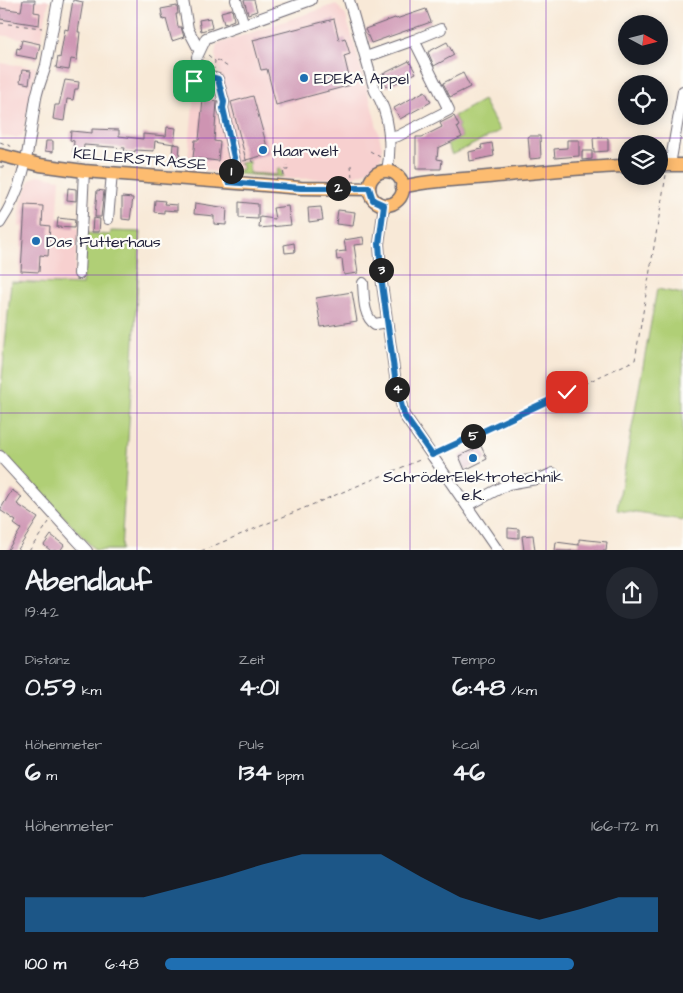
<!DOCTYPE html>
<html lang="de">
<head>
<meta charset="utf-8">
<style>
	:root { --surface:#171b24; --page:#242831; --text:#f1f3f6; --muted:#9ea1a6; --accent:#1f6fb2 }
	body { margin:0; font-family:"Architects Daughter",sans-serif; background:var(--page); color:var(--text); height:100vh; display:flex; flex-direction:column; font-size:19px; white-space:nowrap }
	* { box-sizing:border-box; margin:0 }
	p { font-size:16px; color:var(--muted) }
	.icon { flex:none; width:28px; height:28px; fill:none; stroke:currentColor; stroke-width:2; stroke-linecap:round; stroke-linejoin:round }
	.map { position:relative; height:550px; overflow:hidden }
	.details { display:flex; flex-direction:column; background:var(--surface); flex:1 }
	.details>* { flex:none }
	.needle { width:32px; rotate:97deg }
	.controls { position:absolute; left:618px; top:15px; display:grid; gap:10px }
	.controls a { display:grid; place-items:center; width:50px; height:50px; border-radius:50%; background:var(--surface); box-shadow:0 2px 12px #0003; font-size:25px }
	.pin { position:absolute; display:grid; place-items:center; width:42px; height:42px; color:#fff; margin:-21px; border-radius:10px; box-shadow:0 2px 8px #0006 }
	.km { position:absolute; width:25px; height:25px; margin:-12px; border-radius:50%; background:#222; color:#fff; font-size:14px; line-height:25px; text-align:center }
	.round { display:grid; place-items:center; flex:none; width:52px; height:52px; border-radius:26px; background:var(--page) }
	.headline { display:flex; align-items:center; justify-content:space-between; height:85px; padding:0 25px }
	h1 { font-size:28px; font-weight:800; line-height:38px }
	.stats { display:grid; grid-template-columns:repeat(3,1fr); gap:8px; height:85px; padding:5px 25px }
	.stats div { display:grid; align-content:center }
	.stats b { font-size:25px; font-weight:800 }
	.stats small { font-size:14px; font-weight:400 }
	.stats p { font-size:14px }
	.chart { height:140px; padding:10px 25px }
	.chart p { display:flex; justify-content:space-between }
	.chart svg { width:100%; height:90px; margin-top:5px; fill:var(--accent); opacity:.7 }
	ul { padding:0 25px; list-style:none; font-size:16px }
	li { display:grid; grid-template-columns:80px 60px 1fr; align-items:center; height:38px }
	li i { height:12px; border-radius:6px; background:var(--accent) }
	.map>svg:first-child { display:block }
	.built { fill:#f7d0cf }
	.green { fill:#b0cf76; stroke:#697858 }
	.building { fill:#ce94b2 }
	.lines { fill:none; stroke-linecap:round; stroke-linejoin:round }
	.minor-casing { stroke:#6d6872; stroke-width:12 }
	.major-casing { stroke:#6d6872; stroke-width:15 }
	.path { stroke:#6d6872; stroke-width:1; stroke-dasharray:4 4; stroke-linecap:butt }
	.minor { stroke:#fff; stroke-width:10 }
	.major { stroke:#fdbc70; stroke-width:12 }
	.route-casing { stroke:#fff; stroke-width:10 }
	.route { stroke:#1f6fb2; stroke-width:6 }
	.grid { fill:none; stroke:#7b2cbf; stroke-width:1; stroke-opacity:0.55 }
	.poi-dot { fill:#1f6fb2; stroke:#fdfcf7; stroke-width:2 }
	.labels { text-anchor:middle; stroke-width:4.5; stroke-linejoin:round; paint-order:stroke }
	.poi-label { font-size:16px; fill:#22223b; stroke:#fdfcf7; text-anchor:start }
	.street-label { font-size:16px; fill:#22223b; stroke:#fdfcf7 }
</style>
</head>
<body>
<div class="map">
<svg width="683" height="551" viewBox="0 0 683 551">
	<rect width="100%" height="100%" fill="#fdfcf7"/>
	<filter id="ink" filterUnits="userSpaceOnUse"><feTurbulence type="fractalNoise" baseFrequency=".02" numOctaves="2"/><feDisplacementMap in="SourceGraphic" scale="10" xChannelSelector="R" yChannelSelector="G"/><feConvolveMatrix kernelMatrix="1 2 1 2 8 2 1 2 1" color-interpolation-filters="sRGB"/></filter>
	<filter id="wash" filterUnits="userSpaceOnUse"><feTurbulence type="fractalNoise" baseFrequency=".0096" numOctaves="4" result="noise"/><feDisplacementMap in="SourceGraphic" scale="20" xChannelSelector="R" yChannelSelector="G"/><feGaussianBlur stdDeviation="1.12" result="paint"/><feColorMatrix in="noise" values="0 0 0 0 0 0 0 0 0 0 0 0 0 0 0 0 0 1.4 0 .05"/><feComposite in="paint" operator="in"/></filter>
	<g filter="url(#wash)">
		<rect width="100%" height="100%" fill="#f8e9d7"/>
		<!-- built -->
		<g class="built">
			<polygon points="0,0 49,0 41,41 0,35"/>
			<polygon points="336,4 346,16 370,99 382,147 382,156 376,163 366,172 350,178 290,179 187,169 194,94 222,88 215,54 217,44"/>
			<polygon points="0,63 36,67 23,135 15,138 0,136"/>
			<polygon points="38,175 60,179 57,226 79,228 73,285 19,284 22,227 19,226 21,203 30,180"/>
		</g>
		<!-- green -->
		<g class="green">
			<polygon points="483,100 500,131 452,155 447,144 462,137 457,127 459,126 454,116"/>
			<polygon points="249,161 249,173 277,175 278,168 281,169 283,177 238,174 238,170 242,170 242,165 238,163"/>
			<polygon points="111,231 141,232 121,550 95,550 0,449 0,399 11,282 82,285 86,233 110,235"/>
			<polygon points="657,289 683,294 683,520 617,510"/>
		</g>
		<g id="blocks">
			<!-- building -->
			<g class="building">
				<polygon points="23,0 35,0 34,12 40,13 39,25 0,19 0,8 21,11"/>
				<polygon points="73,0 83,2 78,32 80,32 77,60 71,59 69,70 56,68 58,57 60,58 65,29 68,30"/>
				<polygon points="244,0 254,0 257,11 248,14"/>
				<polygon points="177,6 178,14 176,14 178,27 181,27 184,37 172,41 166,19 163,20 161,9"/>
				<polygon points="232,9 234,20 224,24 221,12"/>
				<polygon points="426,9 431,22 371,43 365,29 395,18 396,19"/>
				<polygon points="210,18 212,28 201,31 199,20"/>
				<polygon points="334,19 339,40 345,38 350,54 344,56 351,85 276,105 267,69 261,70 253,40"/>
				<polygon points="22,40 40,44 37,59 16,55 17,48 20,49"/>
				<polygon points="447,42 454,55 434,66 428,52"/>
				<polygon points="409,61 416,73 387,87 381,75"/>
				<polygon points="22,70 31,71 29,84 20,82"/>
				<polygon points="463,73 470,87 450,97 443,83"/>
				<polygon points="65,80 79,82 78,89 75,89 73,100 67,99 64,121 53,119 55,105 59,105"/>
				<polygon points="425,91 431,102 400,119 394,108"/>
				<polygon points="253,96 269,154 246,160 231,102"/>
				<polygon points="203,99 217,101 217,102 214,141 220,142 218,161 193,158 195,140 199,140"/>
				<polygon points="454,116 459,126 457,127 462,137 438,148 437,159 442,160 441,169 416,169 416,137 422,137 442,127 440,123"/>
				<polygon points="167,127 176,128 174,144 155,141 154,151 135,150 135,152 124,151 125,148 84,145 83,153 73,152 74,141 70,140 71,131 92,133 92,129 119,130 119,136 143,139 143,134 166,136"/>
				<polygon points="528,136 540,136 541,158 530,159"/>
				<polygon points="593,138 608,138 608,151 594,152"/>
				<polygon points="567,140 579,140 579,156 555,158 554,149 567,148"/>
				<polygon points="46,141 53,141 53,152 45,151"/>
				<polygon points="492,143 494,156 470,161 469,152 482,149 481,145"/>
				<polygon points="173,144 180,145 179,157 172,156"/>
				<polygon points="582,151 592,151 592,159 582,160"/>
				<polygon points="68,188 76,189 76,201 67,200"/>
				<polygon points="97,190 104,191 101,217 95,217"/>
				<polygon points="122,197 133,198 130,220 122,219"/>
				<polygon points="155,200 165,201 164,204 177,205 177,211 164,210 164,213 154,212"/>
				<polygon points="239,202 258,204 258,219 239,218"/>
				<polygon points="195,203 227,208 226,225 214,224 214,216 194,214"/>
				<polygon points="25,205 43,206 42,225 50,226 48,256 40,255 39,272 21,271"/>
				<polygon points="288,206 291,225 259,228 260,217 275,219 273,208"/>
				<polygon points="321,207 323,220 309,222 308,208"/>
				<polygon points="338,210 355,212 353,226 336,224"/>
				<polygon points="58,218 75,220 74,228 57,227"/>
				<polygon points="93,218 100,219 99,232 92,232"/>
				<polygon points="363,237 364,244 354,245 358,273 344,275 342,259 337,260 336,252 346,251 344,240"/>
				<polygon points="294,243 295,252 285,253 284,245"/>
				<polygon points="352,292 357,321 321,327 316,298"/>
				<polygon points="481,446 487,459 465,470 459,456"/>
				<polygon points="12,490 22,497 17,504 38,518 17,551 7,551 21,529 14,524 16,521 0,510"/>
				<polygon points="508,528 519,529 519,538 508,537"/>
				<polygon points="51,535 64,545 60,551 51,551 44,545"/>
				<polygon points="533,535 535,551 524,551 522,536"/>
				<polygon points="579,539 607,542 606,551 555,551 556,542 579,545"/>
			</g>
		</g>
	</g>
	<g filter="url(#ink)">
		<use href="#blocks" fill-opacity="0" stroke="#6d6872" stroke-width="1"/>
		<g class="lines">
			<defs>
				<g id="minor">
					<polyline points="183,0 188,29 199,50"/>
					<polyline points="236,0 244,25"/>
					<path d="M349,0L375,91C390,114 392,145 387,171"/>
					<polyline points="414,40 441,29"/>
					<polyline points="197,57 206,38 311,0"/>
					<polyline points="366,57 414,40 449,110 398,136 389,138"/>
					<polyline points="184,76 199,82 211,77 218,79 224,102 223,108 235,162 228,182"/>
					<polyline points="670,165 683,91"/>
					<polyline points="384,205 379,244 382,284 396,383 404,415 498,551"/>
					<polyline points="108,219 112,173"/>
					<path d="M0,223C28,181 28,145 36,98C38,87 43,76 46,65C50,43 54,21 58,0"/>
					<polyline points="79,274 84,171"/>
					<path d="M363,283C364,296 363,317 375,324L387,322"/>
					<polyline points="0,456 87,551"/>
					<polyline points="467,506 508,484 542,478 553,473"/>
				</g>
				<g id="major">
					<polyline points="0,155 40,165 84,171 301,188 369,189"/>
					<polyline points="659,165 683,165"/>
					<circle cx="386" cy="188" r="17"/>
					<path d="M402,187C433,179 465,180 497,176C540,172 583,167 626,166"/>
				</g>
			</defs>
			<!-- minor casing -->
			<use href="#minor" class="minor-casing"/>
			<!-- major casing -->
			<use href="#major" class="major-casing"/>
			<!-- path -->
			<g class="path">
				<polyline points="0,23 42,28"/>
				<polyline points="208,55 215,61 214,69"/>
				<polyline points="217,60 228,67"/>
				<polyline points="0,142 13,147"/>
				<polyline points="370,151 380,157"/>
				<polyline points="243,161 252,160 255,165"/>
				<polyline points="351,165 352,178"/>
				<polyline points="0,167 5,167"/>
				<polyline points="284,176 283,170 288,170 287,165"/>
				<polyline points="439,452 635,360 666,175"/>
				<polyline points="29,551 49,522"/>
				<polyline points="201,551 422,459"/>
			</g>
			<!-- minor -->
			<use href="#minor" class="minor"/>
			<!-- major -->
			<use href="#major" class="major"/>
		</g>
	</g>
	<g class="lines" filter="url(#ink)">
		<defs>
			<polyline id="route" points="194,81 203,81 211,77 218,79 224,102 223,108 235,162 228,182 301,188 369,188 373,200 384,205 379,244 382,284 396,384 404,415 432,455 567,392"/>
		</defs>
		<!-- route casing -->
		<use href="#route" class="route-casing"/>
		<!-- route -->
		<use href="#route" class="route"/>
	</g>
	<!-- grid -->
	<path class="grid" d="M137,0V551M273,0V551M410,0V551M546,0V551M0,138H683M0,275H683M0,413H683"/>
	<!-- markers -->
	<g class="poi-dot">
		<circle cx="304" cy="78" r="5"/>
		<circle cx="263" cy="150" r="5"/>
		<circle cx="36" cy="241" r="5"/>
		<circle cx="473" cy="458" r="5"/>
	</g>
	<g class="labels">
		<!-- poi labels -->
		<g class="poi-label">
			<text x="314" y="84">EDEKA Appel</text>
			<text x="273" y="156">Haarwelt</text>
			<text x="46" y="247">Das Futterhaus</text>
			<text x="473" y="482" text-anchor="middle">SchröderElektrotechnik<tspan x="473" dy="18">e.K.</tspan></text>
		</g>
		<!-- street labels -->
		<g class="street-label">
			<text transform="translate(140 158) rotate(5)" y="6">KELLERSTRASSE</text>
		</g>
	</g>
</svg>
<div class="controls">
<a><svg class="needle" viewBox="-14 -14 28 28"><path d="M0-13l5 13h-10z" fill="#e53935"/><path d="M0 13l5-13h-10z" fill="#9ea1a6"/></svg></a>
<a><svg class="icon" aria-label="locate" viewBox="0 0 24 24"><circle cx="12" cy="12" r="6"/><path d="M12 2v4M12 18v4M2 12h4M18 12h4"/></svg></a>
<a><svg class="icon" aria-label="layers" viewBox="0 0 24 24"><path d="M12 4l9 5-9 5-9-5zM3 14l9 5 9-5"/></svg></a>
</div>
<div class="pin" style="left:194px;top:81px;background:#1e9e55"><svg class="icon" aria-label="arrive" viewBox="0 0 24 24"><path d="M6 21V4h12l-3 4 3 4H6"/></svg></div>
<div class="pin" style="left:567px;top:392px;background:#d93025"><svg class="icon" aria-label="check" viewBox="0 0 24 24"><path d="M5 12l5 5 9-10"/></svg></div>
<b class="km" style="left:231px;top:171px">1</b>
<b class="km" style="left:338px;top:188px">2</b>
<b class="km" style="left:381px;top:270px">3</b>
<b class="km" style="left:397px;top:389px">4</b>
<b class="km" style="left:473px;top:436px">5</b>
</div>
<section class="details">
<div class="headline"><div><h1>Abendlauf</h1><p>19:42</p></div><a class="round"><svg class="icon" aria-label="share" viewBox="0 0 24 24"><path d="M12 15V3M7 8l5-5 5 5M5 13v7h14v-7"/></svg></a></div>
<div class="stats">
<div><p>Distanz</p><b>0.59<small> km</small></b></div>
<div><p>Zeit</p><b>4:01</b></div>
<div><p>Tempo</p><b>6:48<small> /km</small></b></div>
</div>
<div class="stats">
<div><p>Höhenmeter</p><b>6<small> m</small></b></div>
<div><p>Puls</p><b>134<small> bpm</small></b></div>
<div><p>kcal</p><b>46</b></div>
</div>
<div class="chart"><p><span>Höhenmeter</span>166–172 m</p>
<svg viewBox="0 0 160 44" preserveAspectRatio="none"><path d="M0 44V27L10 27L20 27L30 27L40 22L50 17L60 11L70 6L80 6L90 6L100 17L110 27L120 33L130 38L140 33L150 27L160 27V44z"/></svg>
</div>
<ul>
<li><b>100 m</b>6:48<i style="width:83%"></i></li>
</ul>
</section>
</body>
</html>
